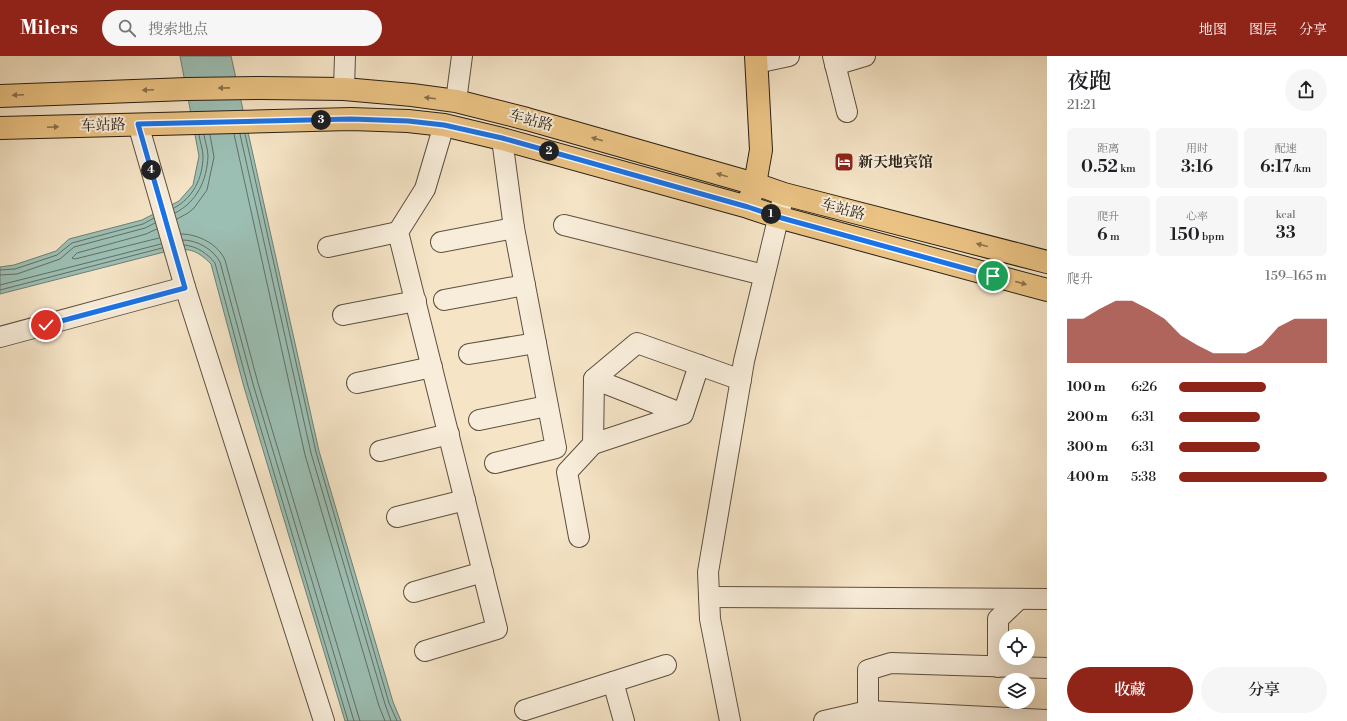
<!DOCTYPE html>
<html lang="zh">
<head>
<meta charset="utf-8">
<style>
	:root { --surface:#fff; --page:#f6f6f6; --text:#202124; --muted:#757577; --accent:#8f2418 }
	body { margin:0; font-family:"Libre Bodoni","Noto Serif SC",serif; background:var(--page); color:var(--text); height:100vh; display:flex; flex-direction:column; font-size:15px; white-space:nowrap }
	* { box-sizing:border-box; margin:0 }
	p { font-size:13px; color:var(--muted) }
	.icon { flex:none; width:22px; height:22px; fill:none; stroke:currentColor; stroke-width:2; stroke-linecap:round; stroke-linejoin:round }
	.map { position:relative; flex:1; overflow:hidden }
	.sheet { display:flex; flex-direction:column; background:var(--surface); width:300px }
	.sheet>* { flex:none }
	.fabs { position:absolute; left:999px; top:573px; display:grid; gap:8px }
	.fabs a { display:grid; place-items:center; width:36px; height:36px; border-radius:50%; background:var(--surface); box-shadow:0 4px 16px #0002; font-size:20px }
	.pin { position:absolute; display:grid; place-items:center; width:34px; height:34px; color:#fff; margin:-17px; border:2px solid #fff; border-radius:50%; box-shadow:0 1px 4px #0007 }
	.km { position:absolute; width:20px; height:20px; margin:-10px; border-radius:50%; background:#222; color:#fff; font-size:11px; line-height:20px; text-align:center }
	.round { display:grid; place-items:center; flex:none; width:42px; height:42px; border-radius:21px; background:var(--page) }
	.headline { display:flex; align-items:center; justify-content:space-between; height:68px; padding:0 20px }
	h1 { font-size:22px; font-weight:600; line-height:30px }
	.metrics { display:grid; grid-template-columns:repeat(3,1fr); gap:6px; height:68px; padding:4px 20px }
	.metrics div { display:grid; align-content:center; border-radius:6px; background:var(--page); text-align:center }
	.metrics b { font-size:17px; font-weight:600 }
	.metrics small { font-size:11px; font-weight:400 }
	.metrics p { font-size:11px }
	.chart { height:112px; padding:8px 20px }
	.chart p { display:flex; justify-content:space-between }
	.chart svg { width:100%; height:72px; margin-top:4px; fill:var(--accent); opacity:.7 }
	.primary-button { display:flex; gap:8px; margin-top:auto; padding:8px 20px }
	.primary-button a { flex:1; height:46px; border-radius:24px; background:var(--accent); color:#fff; font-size:16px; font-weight:600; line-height:46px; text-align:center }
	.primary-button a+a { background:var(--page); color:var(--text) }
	ul { padding:0 20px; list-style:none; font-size:13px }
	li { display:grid; grid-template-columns:64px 48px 1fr; align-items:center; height:30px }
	li i { height:10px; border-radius:5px; background:var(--accent) }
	header { display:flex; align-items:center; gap:24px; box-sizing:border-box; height:56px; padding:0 20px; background:var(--accent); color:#fff }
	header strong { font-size:19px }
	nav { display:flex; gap:22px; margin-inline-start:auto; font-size:14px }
	.search { width:280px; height:36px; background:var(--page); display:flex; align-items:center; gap:10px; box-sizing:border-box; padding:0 14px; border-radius:22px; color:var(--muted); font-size:15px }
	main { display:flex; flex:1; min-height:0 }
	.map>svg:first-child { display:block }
	.water { fill:#9cbfb4; stroke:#6e7f74 }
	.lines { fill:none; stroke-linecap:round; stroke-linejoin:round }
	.shore { stroke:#626f64; stroke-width:1 }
	.minor-casing { stroke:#5c5040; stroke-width:22 }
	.major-casing { stroke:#291f14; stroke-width:24 }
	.minor { stroke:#f8edda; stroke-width:20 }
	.major { stroke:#eac283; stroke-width:22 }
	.oneway { fill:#8a704c }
	.route-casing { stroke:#fff; stroke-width:8 }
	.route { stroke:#1a73e8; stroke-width:5 }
	.labels { text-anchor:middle; stroke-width:4; stroke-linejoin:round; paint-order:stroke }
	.street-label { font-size:15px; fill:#291f14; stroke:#f8edda }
	.poi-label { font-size:15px; font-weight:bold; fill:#291f14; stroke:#f8edda; text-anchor:start }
</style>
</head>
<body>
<header>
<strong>Milers</strong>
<div class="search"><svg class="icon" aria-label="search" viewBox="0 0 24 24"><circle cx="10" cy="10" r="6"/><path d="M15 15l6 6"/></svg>搜索地点</div>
<nav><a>地图</a><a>图层</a><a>分享</a></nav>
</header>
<main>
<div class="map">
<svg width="1047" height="665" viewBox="0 0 1047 665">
	<rect width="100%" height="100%" fill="#f5e4c6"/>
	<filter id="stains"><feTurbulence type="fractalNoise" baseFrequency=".005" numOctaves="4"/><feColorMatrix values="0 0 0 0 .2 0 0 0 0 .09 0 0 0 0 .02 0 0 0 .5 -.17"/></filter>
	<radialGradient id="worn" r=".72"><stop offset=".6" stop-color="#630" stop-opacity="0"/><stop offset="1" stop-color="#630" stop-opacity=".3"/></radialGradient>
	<!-- water -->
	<path class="water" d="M180,0H231L319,395L393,646L401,665H345L244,331L211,208C198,195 191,192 172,194L0,238V211L14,209L56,195L69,183L142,164L179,145L193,129L199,100Z"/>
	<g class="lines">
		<!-- shore -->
		<g class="shore">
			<polyline points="234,78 305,399 379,650 385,665"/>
			<polyline points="240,78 311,397 385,648 391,665"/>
			<polyline points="245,78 316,396 389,647 397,665"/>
			<path d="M174,152C193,142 203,122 203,100C203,94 200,86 199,79"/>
			<path d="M175,157C197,146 207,124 208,100C208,93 205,86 204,79"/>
			<polyline points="177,163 188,157 194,152 207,134 214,101 210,79"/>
			<polyline points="157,173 146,178 77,197 72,202 75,203 159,182"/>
			<path d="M181,178C198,178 218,188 225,204L258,327L360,665"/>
			<path d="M183,184C197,184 213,193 220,206L253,328L354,665"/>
			<path d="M184,189C197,190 208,198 215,207L248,330L348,665"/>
			<polyline points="0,214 15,213 57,199 72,187 143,168 154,162"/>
			<polyline points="0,219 17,218 60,203 74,191 145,172 155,167"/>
			<polyline points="0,229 161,188"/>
			<polyline points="0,234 162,192"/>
		</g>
		<defs>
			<g id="minor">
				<polyline points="833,0 847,56"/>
				<polyline points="756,7 789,0"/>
				<polyline points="835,9 865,0"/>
				<polyline points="344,33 345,0"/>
				<polyline points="456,45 462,0"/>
				<polyline points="138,68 185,231 324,665"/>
				<polyline points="564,169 764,219"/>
				<polyline points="441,186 514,172"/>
				<polyline points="328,191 398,176"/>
				<polyline points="444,244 525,229"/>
				<polyline points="343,259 416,245"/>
				<polyline points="0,281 185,231"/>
				<polyline points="469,298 536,287"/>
				<polyline points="594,323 637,287 741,324"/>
				<polyline points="357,327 432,311"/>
				<polyline points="683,358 594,323 593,388 683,358 699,309"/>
				<polyline points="479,364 547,350"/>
				<polyline points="380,395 449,378"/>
				<polyline points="495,407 556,392 514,172 502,83"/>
				<polyline points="397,461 465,444"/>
				<polyline points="579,481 567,416 593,388"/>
				<polyline points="414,536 483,516"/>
				<polyline points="709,541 1047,543"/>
				<polyline points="425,595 497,573 398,176 425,133 444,69"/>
				<polyline points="998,611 998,563 1019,543"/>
				<polyline points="613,626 624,665"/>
				<polyline points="525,654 666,609"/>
				<polyline points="730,665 710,563 708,516 744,305 784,138"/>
				<polyline points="824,665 868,655 1047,664"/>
				<polyline points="873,665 868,655 868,614 891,607 1047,612"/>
			</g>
			<g id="major">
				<polyline points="0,40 187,33 262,32 344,33 412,39 456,45 527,63 755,128 784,138 1047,206"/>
				<polyline points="0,72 351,63 408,65 444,69 502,83 748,151 778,161 1047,234"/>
				<polyline points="750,142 755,128 761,94 756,0"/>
			</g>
		</defs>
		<!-- minor casing -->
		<use href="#minor" class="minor-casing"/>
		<!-- major casing -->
		<use href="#major" class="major-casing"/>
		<!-- minor -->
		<use href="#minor" class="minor"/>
		<!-- major -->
		<use href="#major" class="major"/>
	</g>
	<!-- one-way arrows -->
	<defs><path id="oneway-solid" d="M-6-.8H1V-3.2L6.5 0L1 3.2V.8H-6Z"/></defs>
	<g class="oneway">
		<use href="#oneway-solid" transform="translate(224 32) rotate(179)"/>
		<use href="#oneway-solid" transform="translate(148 34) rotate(178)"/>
		<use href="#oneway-solid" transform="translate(18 39) rotate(178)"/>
		<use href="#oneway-solid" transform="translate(430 42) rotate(-173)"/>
		<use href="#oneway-solid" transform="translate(53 71) rotate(-2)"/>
		<use href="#oneway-solid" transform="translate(597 83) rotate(-164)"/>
		<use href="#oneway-solid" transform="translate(722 119) rotate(-164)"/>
		<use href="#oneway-solid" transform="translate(982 189) rotate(-165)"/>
		<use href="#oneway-solid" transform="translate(1021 227) rotate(15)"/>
	</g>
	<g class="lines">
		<defs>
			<polyline id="route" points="46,269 185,232 138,68 351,63 408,65 444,69 502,82 748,151 778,161 993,220"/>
		</defs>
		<!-- route casing -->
		<use href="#route" class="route-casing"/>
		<!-- route -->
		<use href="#route" class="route"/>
	</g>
	<!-- icons -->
	<defs>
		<symbol id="hotel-square" viewBox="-11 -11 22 22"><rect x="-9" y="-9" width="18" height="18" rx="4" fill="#8f2418" stroke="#f8edda"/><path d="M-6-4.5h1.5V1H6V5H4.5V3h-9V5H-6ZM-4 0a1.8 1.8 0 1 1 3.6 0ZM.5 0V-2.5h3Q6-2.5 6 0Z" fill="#fff"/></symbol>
	</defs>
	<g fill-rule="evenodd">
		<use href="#hotel-square" x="833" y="95" width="22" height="22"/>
	</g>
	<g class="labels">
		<!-- street labels -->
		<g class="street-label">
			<text transform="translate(531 64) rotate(15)" y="5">车站路</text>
			<text transform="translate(103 69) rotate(-2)" y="5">车站路</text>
			<text transform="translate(843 153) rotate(15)" y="5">车站路</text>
		</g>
		<!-- poi labels -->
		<g class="poi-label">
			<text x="858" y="111">新天地宾馆</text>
		</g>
	</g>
	<rect width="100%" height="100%" filter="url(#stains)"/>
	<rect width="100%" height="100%" fill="url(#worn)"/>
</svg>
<div class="fabs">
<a><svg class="icon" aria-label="locate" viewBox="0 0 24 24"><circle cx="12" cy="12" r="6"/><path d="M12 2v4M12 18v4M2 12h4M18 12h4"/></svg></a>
<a><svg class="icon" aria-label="layers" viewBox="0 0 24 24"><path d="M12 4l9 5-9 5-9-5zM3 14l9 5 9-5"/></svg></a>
</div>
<div class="pin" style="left:993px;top:220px;background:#1e9e55"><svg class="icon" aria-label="arrive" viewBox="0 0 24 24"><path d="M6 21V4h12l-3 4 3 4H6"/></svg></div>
<div class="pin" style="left:46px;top:269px;background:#d93025"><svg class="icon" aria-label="check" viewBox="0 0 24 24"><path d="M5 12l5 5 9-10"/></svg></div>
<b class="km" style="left:771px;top:158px">1</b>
<b class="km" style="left:549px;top:95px">2</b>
<b class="km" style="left:321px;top:64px">3</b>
<b class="km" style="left:151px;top:114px">4</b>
</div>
<section class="sheet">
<div class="headline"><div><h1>夜跑</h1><p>21:21</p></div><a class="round"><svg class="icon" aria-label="share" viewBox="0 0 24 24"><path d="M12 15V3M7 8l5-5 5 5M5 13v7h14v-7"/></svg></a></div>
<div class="metrics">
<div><p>距离</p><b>0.52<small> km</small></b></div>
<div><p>用时</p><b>3:16</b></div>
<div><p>配速</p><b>6:17<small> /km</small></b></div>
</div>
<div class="metrics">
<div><p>爬升</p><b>6<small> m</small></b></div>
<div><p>心率</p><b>150<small> bpm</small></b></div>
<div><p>kcal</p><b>33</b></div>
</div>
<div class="chart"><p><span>爬升</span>159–165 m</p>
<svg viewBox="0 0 160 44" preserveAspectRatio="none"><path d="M0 44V17L10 17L20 11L30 6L40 6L50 11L60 17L70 27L80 33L90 38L100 38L110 38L120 33L130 22L140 17L150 17L160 17V44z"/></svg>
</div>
<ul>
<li><b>100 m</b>6:26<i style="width:59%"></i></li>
<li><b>200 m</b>6:31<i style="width:55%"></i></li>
<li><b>300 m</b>6:31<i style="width:55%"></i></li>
<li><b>400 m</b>5:38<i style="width:100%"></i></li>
</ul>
<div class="primary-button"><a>收藏</a><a>分享</a></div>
</section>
</main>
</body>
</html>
